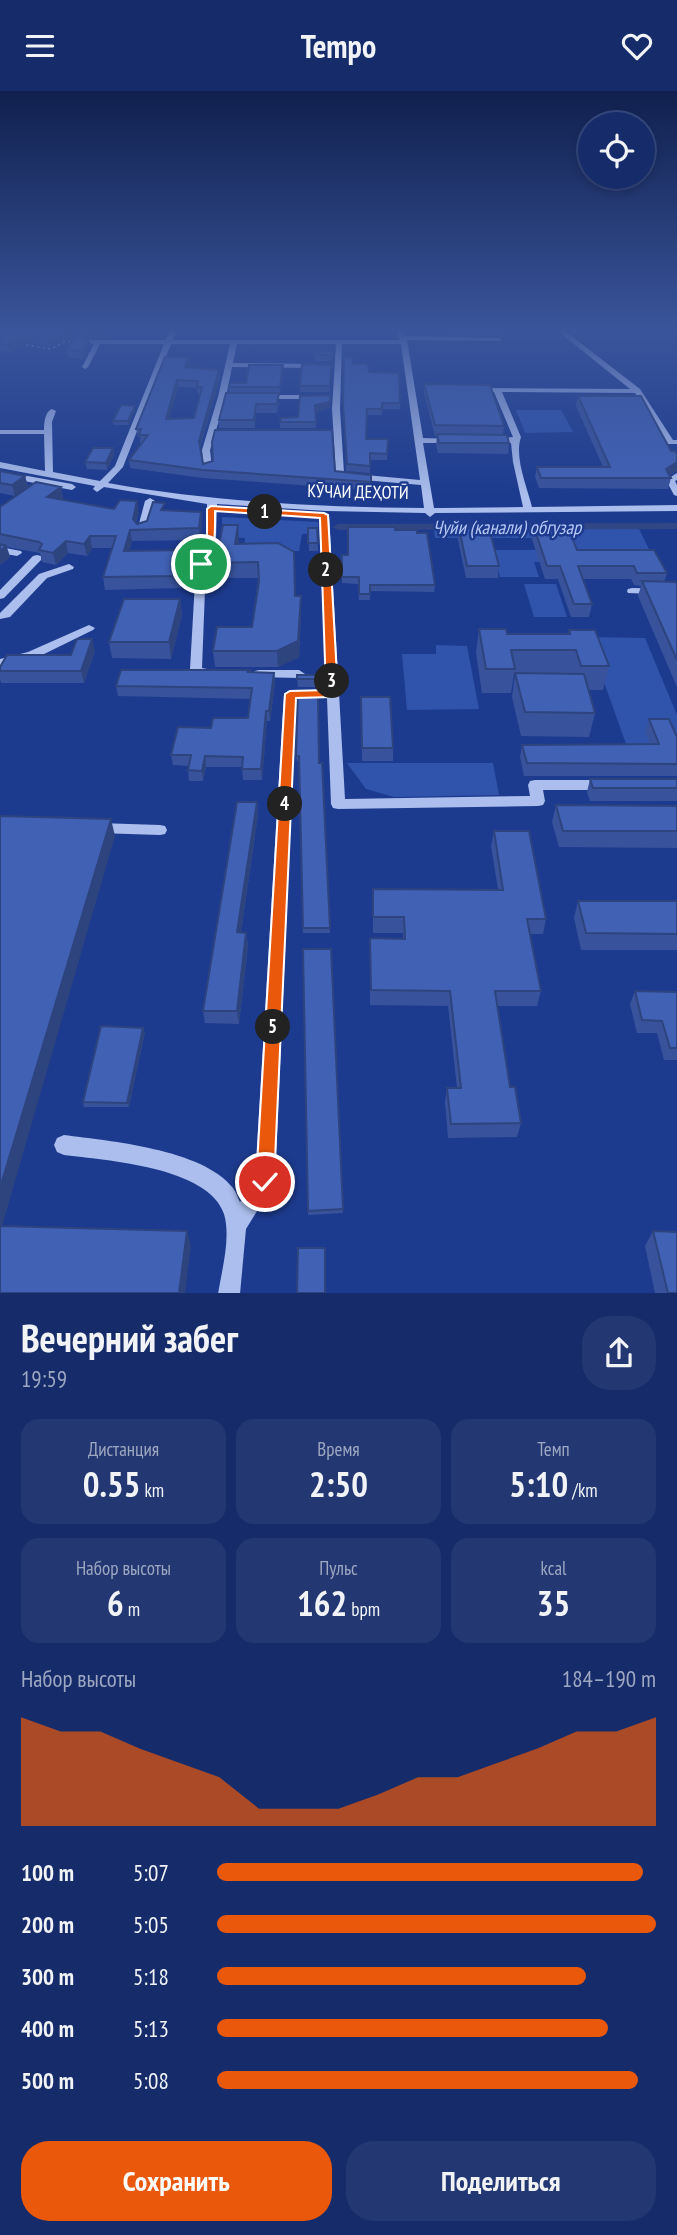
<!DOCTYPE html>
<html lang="ru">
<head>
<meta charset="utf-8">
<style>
	:root { --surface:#162c6a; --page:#233872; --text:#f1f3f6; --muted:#9ea7c1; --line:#35487e; --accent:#ea580c }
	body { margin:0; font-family:"PT Sans Narrow",sans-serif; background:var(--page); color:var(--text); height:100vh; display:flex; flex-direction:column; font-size:26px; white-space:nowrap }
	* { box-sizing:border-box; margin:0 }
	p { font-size:23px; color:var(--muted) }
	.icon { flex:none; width:38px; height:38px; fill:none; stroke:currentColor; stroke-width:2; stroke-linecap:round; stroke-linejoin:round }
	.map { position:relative; height:1202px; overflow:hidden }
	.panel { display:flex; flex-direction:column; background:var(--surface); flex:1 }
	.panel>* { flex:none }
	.buttons { position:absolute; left:578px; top:21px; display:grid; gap:14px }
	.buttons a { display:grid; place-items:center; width:77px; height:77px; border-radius:50%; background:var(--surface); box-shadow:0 4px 10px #0003,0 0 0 2px var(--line); font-size:35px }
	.pin { position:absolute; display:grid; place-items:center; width:60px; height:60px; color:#fff; margin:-30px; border:4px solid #fff; border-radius:50%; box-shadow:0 2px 7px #0007 }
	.km { position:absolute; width:35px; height:35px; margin:-18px; border-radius:50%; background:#222; color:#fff; font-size:19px; line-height:35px; text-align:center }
	.round { display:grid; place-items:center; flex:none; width:74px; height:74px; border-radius:28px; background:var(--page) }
	.head { display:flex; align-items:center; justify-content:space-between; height:119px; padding:0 21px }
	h1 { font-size:38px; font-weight:800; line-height:52px }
	.metrics { display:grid; grid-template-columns:repeat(3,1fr); gap:10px; height:119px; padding:7px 21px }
	.metrics div { display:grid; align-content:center; border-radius:18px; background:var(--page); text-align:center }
	.metrics b { font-size:35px; font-weight:800 }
	.metrics small { font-size:19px; font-weight:400 }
	.metrics p { font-size:19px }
	.chart { height:196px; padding:14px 21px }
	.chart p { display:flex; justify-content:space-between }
	.chart svg { width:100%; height:126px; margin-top:7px; fill:var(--accent); opacity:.7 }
	.button { display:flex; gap:14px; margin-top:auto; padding:14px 21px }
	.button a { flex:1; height:80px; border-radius:28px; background:var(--accent); color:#fff; font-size:28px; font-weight:800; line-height:80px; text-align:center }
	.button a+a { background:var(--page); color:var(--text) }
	ul { padding:0 21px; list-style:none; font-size:23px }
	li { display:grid; grid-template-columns:112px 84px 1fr; align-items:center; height:52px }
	li i { height:18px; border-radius:9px; background:var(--accent) }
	header { display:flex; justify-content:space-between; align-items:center; height:91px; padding:0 21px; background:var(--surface); font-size:32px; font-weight:800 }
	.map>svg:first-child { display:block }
	.green { fill:#3053ac }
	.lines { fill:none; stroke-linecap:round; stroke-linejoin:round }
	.canal { fill:#314685; fill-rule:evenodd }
	.path { stroke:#abbeed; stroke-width:2; stroke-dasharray:2 3.5; stroke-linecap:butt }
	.minor { fill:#abbeed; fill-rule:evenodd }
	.wall { fill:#38539b; fill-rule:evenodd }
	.shaded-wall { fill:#2e447e }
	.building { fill:#4161b4; stroke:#2e447e; stroke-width:2; fill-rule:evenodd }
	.route { fill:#ea580c; stroke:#fff; stroke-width:2 }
	.labels { text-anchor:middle; stroke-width:5; stroke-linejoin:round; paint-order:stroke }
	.far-street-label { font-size:18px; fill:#fff; stroke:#1d3b8e }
	.far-water-label { font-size:19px; font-style:italic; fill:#b7c8f4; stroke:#1d3b8e }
</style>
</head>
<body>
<header><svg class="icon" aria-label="menu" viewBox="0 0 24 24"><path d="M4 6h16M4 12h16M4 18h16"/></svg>Tempo<svg class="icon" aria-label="heart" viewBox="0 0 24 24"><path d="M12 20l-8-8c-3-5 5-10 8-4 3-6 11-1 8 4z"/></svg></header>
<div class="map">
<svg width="677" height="1203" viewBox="0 0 677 1203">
	<rect width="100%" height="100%" fill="#1d3b8e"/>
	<!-- green -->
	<g class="green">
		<polygon points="516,319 561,319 573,341 525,342"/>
		<polygon points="222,426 318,431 318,442 302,443 299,460 244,460 245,447 222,446"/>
		<polygon points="433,433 637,434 655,470 577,470 567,447 435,447"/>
		<polygon points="494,459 553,459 557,471 534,471 539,486 500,486"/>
		<polygon points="524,493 556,493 567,526 534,526"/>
		<polygon points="588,546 645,547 677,624 677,653 626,653"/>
		<polygon points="436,554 467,555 479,618 407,619 402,563 436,563"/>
		<polygon points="347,672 493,672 499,704 394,706 366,698"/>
	</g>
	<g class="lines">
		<!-- canal -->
		<polygon class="canal" points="677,432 677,438 338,439 333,436 338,433"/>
		<!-- path -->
		<polyline class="path" points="21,253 51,258 66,250 75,251"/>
		<!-- minor -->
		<g class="minor">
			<path d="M171,237H177L173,249H400L396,237H402L405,245L501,247V249L499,250L407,249L423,347L454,348L458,350L454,352H423L434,417H443L523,416L513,371L511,352H493L489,350L493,348L513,346L494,301H479V297L630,298L554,237H561L640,298L673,349H677V353H668L635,302L502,301L521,346C514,366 527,396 532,416L677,414V420L435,422L430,426L425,422L326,420L217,413L216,447L206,473L202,577L217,580L219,583L213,587L196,584L190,578L196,473L206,447L207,413L104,396L97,401L93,398L95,395L0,377V371L45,380L44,343H0V339H44C44,332 45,320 52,318L56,320L52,331L53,381L100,390L115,375L164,253H100L88,276L85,278L82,276L94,253L83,251L86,249H166ZM171,253H230L218,306L202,359L204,377L208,380L212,377L210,359L226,306L232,276L319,277L322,275L319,273L233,272L237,253H336L332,318L336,384L340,387L421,394L424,417C318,416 213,411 108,392L123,376ZM342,253H401L420,389L344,382L340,318Z"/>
			<polygon points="261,304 316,304 320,306 316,308 264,308 260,306"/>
			<polygon points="11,382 72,393 76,396 72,399 8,387 8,383"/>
			<polygon points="677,382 677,389 675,390 677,394 677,405 674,404 666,389"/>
			<polygon points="150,407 155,410 147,440 145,442 139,442 137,440 145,410"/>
			<path d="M324,421L329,424L345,708L530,705L528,694L530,690L535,689H604L609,690L611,694L609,698L604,699H543L545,710L543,714L538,715L338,718L333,717L331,713L327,607H296L275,1091L246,1138L240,1203H218C222,1178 231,1147 224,1123C209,1076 105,1069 64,1064L57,1061L54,1054L57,1047L64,1044C109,1050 203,1058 233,1097C236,1101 238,1107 240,1111L255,1088L284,603L290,599H326L319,424Z"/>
			<polygon points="0,456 21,460 22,462 17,465 0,462"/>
			<polygon points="37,464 41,465 41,469 4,507 0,508 0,499 33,465"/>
			<polygon points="69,473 74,476 73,478 47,487 10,526 0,528 0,522 39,483"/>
			<polygon points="632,497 677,498 677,504 628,502 627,500 628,498"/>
			<polygon points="89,534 95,537 93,539 36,567 0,576 0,568 28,561"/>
			<polygon points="259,579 299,579 305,583 299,587 255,586 253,583 255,580"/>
			<polygon points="98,732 160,734 165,735 167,739 165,743 160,744 98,742 93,741 91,737 93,733"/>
		</g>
	</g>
	<!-- wall -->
	<g class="wall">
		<polygon points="4,237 31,237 25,240 29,240 34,237 115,237 108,246 89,248 90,255 83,268 68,266 67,258 78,241 51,256 28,251 10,262 0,260 0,239"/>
		<polygon points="445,237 506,237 505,245 446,243"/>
		<polygon points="333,260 332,270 315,270 315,261"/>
		<path d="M190,273L188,276L219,279L220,287L200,357L203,373L335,380L371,384V399L203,387L130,377L129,369L142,352H140V346H138L136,338ZM178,296L197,297L198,303H200L194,327L169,328Z"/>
		<polygon points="331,274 330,301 300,301 300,295"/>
		<polygon points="283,279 280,301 229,301 229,296 246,292"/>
		<polygon points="369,281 400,312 400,318 382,318 382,324 367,324 366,348 388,348 387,369 370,369 370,382 346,380 343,318"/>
		<polygon points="424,293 504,335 503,344 509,352 508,363 438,362 436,354 437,345 435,345 424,302"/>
		<polygon points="226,302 279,311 277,322 256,322 255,337 219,337 219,329"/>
		<polygon points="330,304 330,317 316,321 316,337 280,337 280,331 298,326"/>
		<polygon points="578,305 669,385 671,387 668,398 539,397 535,386 537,376 603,376 576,315"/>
		<polygon points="135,315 135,318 129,334 113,334 113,330"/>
		<polygon points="113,357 114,364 107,379 87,378 85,371"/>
		<polygon points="0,380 25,385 28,396 15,405 0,402"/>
		<polygon points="61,396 63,407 61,409 114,418 139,421 136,432 137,433 147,430 166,420 201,421 202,433 200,449 132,450 129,460 186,471 181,497 105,499 103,486 112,457 92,457 87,465 68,462 56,474 42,471 40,462 7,456 10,466 0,474 0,416"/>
		<polygon points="534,436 577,459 667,482 664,491 677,494 677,596 638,505 641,495 634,494 631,488 583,488 592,513 589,526 571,526 558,488 545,488 532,448"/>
		<polygon points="308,437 317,437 318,460 309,460"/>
		<polygon points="459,437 499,475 498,487 466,487 458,449"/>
		<polygon points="395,439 435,494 434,501 370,500 370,509 359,509 358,493 342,492 342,464 348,464"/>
		<polygon points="239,449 239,453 295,505 301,521 299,566 278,576 215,576 213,560 252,536 258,487 210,487 208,472"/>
		<polygon points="180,508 182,524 171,568 112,567 109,551"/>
		<polygon points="479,538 507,543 568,543 569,539 609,575 603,599 588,599 595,622 589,646 521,645 512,606 515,583 514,583 511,602 482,602 476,562"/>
		<polygon points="95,560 84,592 1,592 0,588 0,576"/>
		<polygon points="252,581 274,582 275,592 270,630 267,630 262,689 243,689 242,676 206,676 203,690 189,690 188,679 189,675 173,674 171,664 211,637 248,627 251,608 118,605 116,595"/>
		<polygon points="297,584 318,584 318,596 298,596"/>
		<polygon points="298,604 319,672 322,672 330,842 303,842 299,670 297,670 296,665"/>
		<polygon points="361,606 393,657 393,670 362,670"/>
		<polygon points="649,628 677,646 677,685 524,685 520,666 522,654 650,653 645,641"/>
		<polygon points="590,688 677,688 677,710 590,710 587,701"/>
		<polygon points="257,711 258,724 241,841 246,842 248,855 239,933 205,932 203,920"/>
		<polygon points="556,714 677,715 677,757 559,756 552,731"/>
		<polygon points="494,740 546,828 543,843 530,843 541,900 537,915 497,915 510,996 521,1032 517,1046 448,1047 445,1011 447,997 457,997 448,915 370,914 370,847 403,848 403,842 373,842 373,798 498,798 491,755"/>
		<polygon points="578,810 677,810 677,859 581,859 574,827"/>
		<polygon points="303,858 331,858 343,1122 308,1124"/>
		<polygon points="635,900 677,901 677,969 664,969 657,942 637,942 630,913"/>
		<polygon points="145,941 129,1016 84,1016 83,1011"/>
		<polygon points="653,1140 677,1202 655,1202 645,1155"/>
	</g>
	<!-- shaded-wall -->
	<g class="shaded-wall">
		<polygon points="22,237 31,237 24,241 27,244 28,251 10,262 8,254"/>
		<polygon points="72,237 87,237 51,256 50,249"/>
		<polygon points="109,237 115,237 108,246 89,248 90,255 83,268 80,245 80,242"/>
		<polygon points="189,266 190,273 186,283 185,276"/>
		<polygon points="219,279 220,287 199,358 199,350"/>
		<polygon points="177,289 178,296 167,336 166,328"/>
		<polygon points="330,311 330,317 315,321 315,314"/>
		<polygon points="256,313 256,322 255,337 254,329"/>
		<polygon points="135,315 135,318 129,334 128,330"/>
		<polygon points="113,357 114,364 107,379 106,372"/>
		<polygon points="677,371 677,380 663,388 666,378"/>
		<polygon points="25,385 28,396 15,405 12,394"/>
		<polygon points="61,396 63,407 50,417 47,406"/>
		<polygon points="137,410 139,421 134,439 133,428"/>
		<polygon points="201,421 202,433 200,449 199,437"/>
		<polygon points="238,434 239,449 236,468 235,453"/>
		<polygon points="130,439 132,450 126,472 124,460"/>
		<polygon points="90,445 92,457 87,465 84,453"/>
		<polygon points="66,450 68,462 56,474 53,462"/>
		<polygon points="6,455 10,466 0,474 0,460"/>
		<polygon points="184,459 186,471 181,497 179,485"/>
		<polygon points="301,505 301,521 299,566 278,576 277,560"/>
		<polygon points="180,508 182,524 171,568 169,551"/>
		<polygon points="92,548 95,560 84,592 81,580"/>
		<polygon points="274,582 275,592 270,630 269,620"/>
		<polygon points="266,620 267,630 262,689 261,678"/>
		<polygon points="205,665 206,676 203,690 202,680"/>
		<polygon points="257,711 258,724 239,854 237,841"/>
		<polygon points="111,728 115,745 0,1142 0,1097"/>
		<polygon points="246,842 248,855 239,933 237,920"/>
		<polygon points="143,937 145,941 129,1016 127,1012"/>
		<polygon points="187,1140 191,1155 185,1202 179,1202"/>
	</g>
	<!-- building -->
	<g class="building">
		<polygon points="4,237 22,237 22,240 29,240 34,237 72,237 50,249 27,244 8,254 0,253 0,239"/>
		<polygon points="81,237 109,237 107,239 80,242 80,245 89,248 82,261 67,258"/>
		<polygon points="333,260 332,264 314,264 315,261"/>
		<path d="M165,266H189L185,276L219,279L199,350L203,373L213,370L212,351L215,339H332L335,380L371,384V391L203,379L129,369L148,344H139L141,338H136ZM177,289L198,290L197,296H202L194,327L166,328Z"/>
		<polygon points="344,266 353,266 353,273 368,273 369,281 399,282 400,312 382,312 382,318 367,318 366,348 388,348 387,363 370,362 370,375 347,373 343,312"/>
		<polygon points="302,273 331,274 330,295 300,295"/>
		<polygon points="249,274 283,274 280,296 229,296 230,292 246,292"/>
		<polygon points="424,293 490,294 504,335 435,334"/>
		<polygon points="226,302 279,302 277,313 256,313 254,329 219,329"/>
		<polygon points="330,304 330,311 315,314 316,331 280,331 281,327 298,326 300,305"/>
		<polygon points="578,305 641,305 671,360 675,360 677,363 677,371 666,378 671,387 541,387 537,376 610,376"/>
		<polygon points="121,314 135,315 128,330 113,330"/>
		<polygon points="437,343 507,344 509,352 439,352"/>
		<polygon points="93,357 113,357 106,372 85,371"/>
		<polygon points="0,380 25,385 12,394 0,392"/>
		<polygon points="36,391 61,396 47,406 114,418 120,409 137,410 133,428 137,433 147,430 153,411 165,412 161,419 201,421 199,437 130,439 124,460 184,459 179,485 103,486 116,445 90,445 84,453 66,450 53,462 39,459 42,453 39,451 0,443 0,416"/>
		<polygon points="223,434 238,434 235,453 278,452 294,461 295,505 301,505 298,550 277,560 213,560 217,536 252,536 259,490 258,471 208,472 211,455 219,453"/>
		<polygon points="348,436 395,436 395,439 417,439 417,442 427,442 435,494 370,494 370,503 359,503 359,486 342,486 342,464 348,464"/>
		<polygon points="534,436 568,436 577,459 654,459 667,482 637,482 634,475 578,475 592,513 574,513 560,475 547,475"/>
		<polygon points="308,437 317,437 318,452 308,452"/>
		<polygon points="459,437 489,437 499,475 467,475"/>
		<polygon points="0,453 6,455 0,460"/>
		<polygon points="642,490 676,491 677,494 677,569"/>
		<polygon points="124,508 180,508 169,551 109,551"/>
		<polygon points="479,538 506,538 507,543 570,543 569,539 595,539 609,575 581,575 576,559 511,559 515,578 486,578"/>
		<polygon points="77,548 92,548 81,580 0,580 0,576 7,564 71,564"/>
		<polygon points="121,579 251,579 247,581 274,582 269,620 266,620 261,678 242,678 243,666 205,665 202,680 188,679 191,664 171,664 178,636 211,637 213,627 248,627 252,597 116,595"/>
		<polygon points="515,582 584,583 595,622 525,621"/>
		<rect x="297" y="584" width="21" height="4"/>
		<polygon points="298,604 318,604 319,672 322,672 330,837 303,837 299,665 296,665"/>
		<polygon points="361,606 390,606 393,657 362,657"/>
		<polygon points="649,628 669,628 677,646 677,673 527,672 522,654 659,653"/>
		<polygon points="590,688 677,688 677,697 593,697"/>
		<polygon points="237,711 257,711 237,841 246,842 237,920 203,920"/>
		<polygon points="556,714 677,715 677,740 563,740"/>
		<polygon points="0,725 111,728 0,1097"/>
		<polygon points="494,740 529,740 546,828 527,828 541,900 495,900 510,996 515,996 521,1032 451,1033 447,997 461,997 450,900 371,899 370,847 405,848 404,826 373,826 373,798 503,799"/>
		<polygon points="578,810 677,810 677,843 586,842"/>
		<polygon points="303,858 331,858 343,1118 308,1120"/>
		<polygon points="635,900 677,901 677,957 670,957 662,930 642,929"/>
		<polygon points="101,935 143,937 127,1012 83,1011"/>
		<polygon points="0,1135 187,1140 179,1202 0,1202"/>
		<polygon points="653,1140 677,1141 677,1202 668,1202"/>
		<polygon points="298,1157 325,1157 325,1202 297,1202"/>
	</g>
	<!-- sky -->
	<linearGradient id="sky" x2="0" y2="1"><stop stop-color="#10204e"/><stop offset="0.59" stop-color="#3a559b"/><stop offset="1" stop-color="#3a559b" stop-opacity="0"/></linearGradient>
	<rect width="677" height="405" fill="url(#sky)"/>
	<!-- route -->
	<path class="route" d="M211,415L324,422L328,424L338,603L332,606L296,607L274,1091L272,1098L265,1100L259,1098L256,1091L285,603L290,600L326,599L320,427L215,420C215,437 217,466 201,476L197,473L207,447V418Z"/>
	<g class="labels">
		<!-- far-street labels -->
		<g class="far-street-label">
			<text transform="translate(358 401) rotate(1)" y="6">КӮЧАИ ДЕҲОТӢ</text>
		</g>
		<!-- far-water labels -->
		<g class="far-water-label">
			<text x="507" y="443">Чуйи (канали) обгузар</text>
		</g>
	</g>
</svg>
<div class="buttons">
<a><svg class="icon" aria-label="locate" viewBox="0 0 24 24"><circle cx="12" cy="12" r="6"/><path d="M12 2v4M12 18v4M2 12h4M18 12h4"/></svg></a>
</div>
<div class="pin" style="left:201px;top:473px;background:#1e9e55"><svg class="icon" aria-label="arrive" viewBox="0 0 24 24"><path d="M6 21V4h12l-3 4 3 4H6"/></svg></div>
<div class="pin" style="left:265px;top:1091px;background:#d93025"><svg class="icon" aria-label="check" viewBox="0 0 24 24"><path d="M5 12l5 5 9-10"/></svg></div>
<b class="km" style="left:265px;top:421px">1</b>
<b class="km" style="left:326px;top:479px">2</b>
<b class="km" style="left:332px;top:590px">3</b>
<b class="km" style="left:285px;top:713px">4</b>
<b class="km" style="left:273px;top:936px">5</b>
</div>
<section class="panel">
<div class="head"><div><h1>Вечерний забег</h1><p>19:59</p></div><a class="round"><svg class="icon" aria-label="share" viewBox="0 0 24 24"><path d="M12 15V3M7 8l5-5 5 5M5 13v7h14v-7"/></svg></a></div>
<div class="metrics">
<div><p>Дистанция</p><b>0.55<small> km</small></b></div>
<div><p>Время</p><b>2:50</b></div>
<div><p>Темп</p><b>5:10<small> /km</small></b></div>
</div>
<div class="metrics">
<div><p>Набор высоты</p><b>6<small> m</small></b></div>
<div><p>Пульс</p><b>162<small> bpm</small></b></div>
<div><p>kcal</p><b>35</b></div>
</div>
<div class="chart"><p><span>Набор высоты</span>184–190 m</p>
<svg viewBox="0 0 160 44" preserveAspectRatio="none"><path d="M0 44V6L10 11L20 11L30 17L40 22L50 27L60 38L70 38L80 38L90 33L100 27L110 27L120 22L130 17L140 11L150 11L160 6V44z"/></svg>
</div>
<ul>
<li><b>100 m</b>5:07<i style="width:97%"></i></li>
<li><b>200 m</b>5:05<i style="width:100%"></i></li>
<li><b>300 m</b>5:18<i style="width:84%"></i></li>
<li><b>400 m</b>5:13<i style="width:89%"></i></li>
<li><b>500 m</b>5:08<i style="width:96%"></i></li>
</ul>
<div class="button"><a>Сохранить</a><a>Поделиться</a></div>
</section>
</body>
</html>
